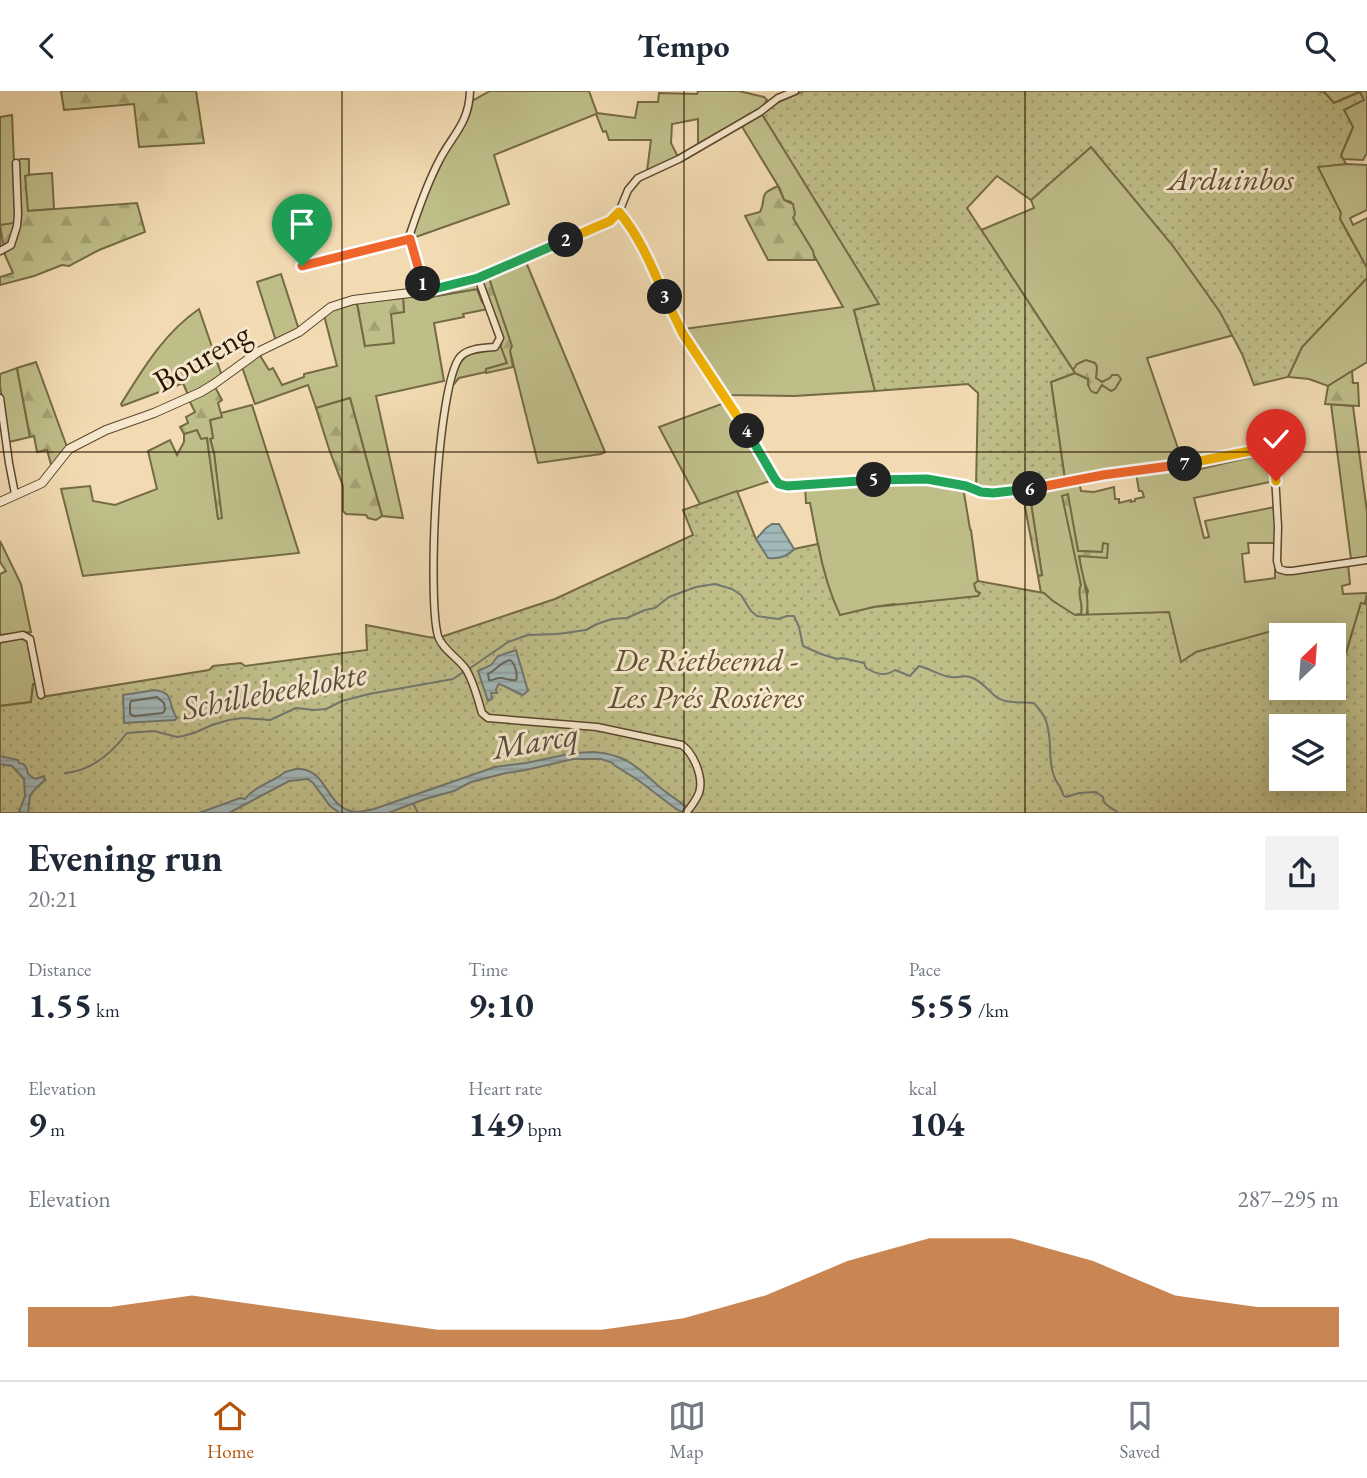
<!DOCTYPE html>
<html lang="en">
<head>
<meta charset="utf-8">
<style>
	:root { --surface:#fff; --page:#f2f2f3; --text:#1f2937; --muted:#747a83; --line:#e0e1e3; --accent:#b45309 }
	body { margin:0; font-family:"EB Garamond",serif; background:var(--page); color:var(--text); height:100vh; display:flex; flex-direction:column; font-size:26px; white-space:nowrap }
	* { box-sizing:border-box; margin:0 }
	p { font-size:23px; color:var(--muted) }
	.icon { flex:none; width:38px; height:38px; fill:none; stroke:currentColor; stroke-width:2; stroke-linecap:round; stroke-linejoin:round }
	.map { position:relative; height:722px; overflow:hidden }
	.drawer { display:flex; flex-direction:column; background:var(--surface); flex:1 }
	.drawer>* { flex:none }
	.needle { width:46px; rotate:25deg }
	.buttons { position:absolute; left:1269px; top:532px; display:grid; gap:14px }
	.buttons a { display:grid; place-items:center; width:77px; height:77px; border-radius:0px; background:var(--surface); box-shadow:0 4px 18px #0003; font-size:35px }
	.pin { position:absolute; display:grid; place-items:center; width:60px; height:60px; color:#fff; margin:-72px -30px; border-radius:50% 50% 50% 0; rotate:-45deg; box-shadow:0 0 7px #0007 }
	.pin .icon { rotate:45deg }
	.km { position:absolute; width:35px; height:35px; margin:-18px; border-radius:50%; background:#222; color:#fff; font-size:19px; line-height:35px; text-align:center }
	.round { display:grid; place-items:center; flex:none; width:74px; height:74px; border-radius:0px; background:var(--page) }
	.overview { display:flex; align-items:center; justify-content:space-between; height:119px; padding:0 28px }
	h1 { font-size:38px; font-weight:700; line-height:52px }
	.metrics { display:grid; grid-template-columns:repeat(3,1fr); gap:10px; height:119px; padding:7px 28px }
	.metrics div { display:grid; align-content:center }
	.metrics b { font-size:35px; font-weight:700 }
	.metrics small { font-size:19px; font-weight:400 }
	.metrics p { font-size:19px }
	.chart { height:196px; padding:14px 28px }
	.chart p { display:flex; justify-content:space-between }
	.chart svg { width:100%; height:126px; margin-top:7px; fill:var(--accent); opacity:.7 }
	header { display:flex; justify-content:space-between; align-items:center; height:91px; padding:0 28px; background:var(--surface); font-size:32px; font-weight:700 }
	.menu { display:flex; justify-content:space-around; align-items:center; height:98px; border-top:2px solid var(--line); background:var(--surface); font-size:19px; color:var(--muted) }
	.menu a { display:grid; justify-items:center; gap:4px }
	.menu .active { color:var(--accent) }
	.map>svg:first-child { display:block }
	.grass { fill:#bfbe89; stroke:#746a44; stroke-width:2; fill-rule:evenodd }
	.forest { fill:url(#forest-firs); stroke:#746a44; stroke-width:2 }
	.park { fill:url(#park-dots); stroke:#746a44; stroke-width:2; fill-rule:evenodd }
	.water { fill:url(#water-rules); stroke:#72776f; stroke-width:2 }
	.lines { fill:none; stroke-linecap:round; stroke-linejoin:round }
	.shore { stroke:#66665c; stroke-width:2 }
	.stream { stroke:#72776f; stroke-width:2 }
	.minor-casing { stroke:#5b462c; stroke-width:9 }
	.tertiary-casing { stroke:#5b462c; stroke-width:10 }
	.minor { stroke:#f7e8cd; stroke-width:6 }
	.tertiary { stroke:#f7e8cd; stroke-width:8 }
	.split-1-casing { stroke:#fff; stroke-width:14 }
	.split-2-casing { stroke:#fff; stroke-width:14 }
	.split-3-casing { stroke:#fff; stroke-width:14 }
	.split-4-casing { stroke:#fff; stroke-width:14 }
	.split-5-casing { stroke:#fff; stroke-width:14 }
	.split-6-casing { stroke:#fff; stroke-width:14 }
	.split-7-casing { stroke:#fff; stroke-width:14 }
	.split-8-casing { stroke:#fff; stroke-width:14 }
	.split-1 { stroke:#f0652b; stroke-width:9 }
	.split-2 { stroke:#22a559; stroke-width:9 }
	.split-3 { stroke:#f5b400; stroke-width:9 }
	.split-4 { stroke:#f5b400; stroke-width:9 }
	.split-5 { stroke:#22a559; stroke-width:9 }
	.split-6 { stroke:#22a559; stroke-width:9 }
	.split-7 { stroke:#f0652b; stroke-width:9 }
	.split-8 { stroke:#f5b400; stroke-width:9 }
	.grid { fill:none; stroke:#291500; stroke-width:2; stroke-opacity:0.55 }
	.labels { text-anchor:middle; stroke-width:6; stroke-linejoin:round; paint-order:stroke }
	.park-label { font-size:32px; font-style:italic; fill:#5e5030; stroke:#f7e8cd }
	.street-label { font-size:32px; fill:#291500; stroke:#f7e8cd }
	.water-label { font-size:33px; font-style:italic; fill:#534e41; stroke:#f7e8cd }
</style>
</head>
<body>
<header><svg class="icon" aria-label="back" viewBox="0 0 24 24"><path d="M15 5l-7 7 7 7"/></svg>Tempo<svg class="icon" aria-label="search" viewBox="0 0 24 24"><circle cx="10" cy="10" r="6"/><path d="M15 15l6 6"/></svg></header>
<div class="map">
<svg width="1367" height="722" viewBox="0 0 1367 722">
	<defs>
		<pattern id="forest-firs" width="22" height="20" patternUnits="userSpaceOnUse" patternTransform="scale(1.75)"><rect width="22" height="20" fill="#bfbe89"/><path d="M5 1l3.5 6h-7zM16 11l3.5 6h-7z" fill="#a4a274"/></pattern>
		<pattern id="park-dots" width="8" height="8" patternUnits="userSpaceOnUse" patternTransform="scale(1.75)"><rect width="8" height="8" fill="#bfbe89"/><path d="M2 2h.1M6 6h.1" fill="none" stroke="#a4a274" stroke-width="1.8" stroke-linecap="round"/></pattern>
		<pattern id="water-rules" width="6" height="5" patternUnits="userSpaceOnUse" patternTransform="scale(1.75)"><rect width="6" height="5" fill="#a2b8b9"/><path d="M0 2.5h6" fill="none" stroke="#8c9d9d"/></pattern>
	</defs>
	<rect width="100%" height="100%" fill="#f2dbb2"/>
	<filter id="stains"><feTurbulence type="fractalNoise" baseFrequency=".00286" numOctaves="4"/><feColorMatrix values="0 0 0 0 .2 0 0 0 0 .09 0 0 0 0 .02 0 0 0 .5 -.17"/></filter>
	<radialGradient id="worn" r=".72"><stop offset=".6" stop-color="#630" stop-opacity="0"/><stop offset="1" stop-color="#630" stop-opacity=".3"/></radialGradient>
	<!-- grass -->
	<g class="grass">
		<polygon points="490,0 589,0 597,22 635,27 638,11 658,11 659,2 697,3 698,0 739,0 764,6 767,9 763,16 698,54 698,28 672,33 671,52 678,66 647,80 651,49 609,49 606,40 603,41 596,23 494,64 509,113 413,147 414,137 432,92 446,63 464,34 472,10"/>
		<polygon points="1316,0 1367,0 1367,62 1363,69 1343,68 1341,64 1353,36 1344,19 1359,1 1334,12 1324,1"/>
		<polygon points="762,23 880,213 854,219 875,300 794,305 727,304 684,238 843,216 793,127 791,111 784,109 780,98 741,34"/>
		<polygon points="12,24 16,119 15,132 4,157 0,158 0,26"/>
		<path d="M1091,55C1142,115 1194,175 1234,244L1147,267L1183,372L1065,389L1051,291L1075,282L1088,288V294L1105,295L1110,287L1105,291H1102L1096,287L1097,276L1095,272C1085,268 1079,270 1073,279L981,139L1034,117L1031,109Z"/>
		<polygon points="1346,73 1367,74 1367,119 1350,127 1353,134 1367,127 1367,177 1340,128 1317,75"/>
		<polygon points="52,82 54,118 27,120 25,84"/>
		<polygon points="526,171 605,361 601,363 538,372 510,260 489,187"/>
		<polygon points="281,183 299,239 276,250 257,191"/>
		<polygon points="1367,187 1367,271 1328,295 1309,288 1288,286 1302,256"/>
		<polygon points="477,198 482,211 485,211 488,218 463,223 464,226 434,232 444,290 376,305 403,427 382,425 350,307 316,317 308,294 255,313 242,276 259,263 269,279 273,277 282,294 304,286 304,283 337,275 324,224 327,221 357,212 365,255 391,222 404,221 403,207 429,202 430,206"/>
		<path d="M199,218L222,285L188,304L183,292L122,315L121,313C143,278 164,242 199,218Z"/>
		<path d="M501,254L507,272L486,278V281L459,287L454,293H452C466,248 472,271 501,254Z"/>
		<polygon points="17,277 30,346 9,351 0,295 0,283"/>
		<polygon points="727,311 773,389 700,413 659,336"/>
		<polygon points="1331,313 1353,315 1367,421 1367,467 1351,468"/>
		<polygon points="252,314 299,462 83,485 61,398 90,395 93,410 115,414 157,398 148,360 170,349 177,364 184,351 184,343 197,338 207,346 218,427 221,427 214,362 210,347 213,347 210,329 221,326 221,322"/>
		<path d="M1269,362L1272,370L1274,390L1194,407L1204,447L1209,446L1205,430L1275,416L1276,452H1248L1249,462L1242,463L1245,491L1275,487V479L1288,483L1348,473L1350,493L1342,495L1343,503L1367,502L1365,513L1361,512L1346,562L1342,564L1334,560V544H1305L1285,538H1279L1281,602L894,513L874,516L837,526L824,485L810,412H806L805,395L924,390L963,396L970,438L971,439L978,490H977L1066,519L1041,502L1038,485L1042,484L1029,399L1079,390L1081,400L1094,401L1114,396L1115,408H1119V412L1131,409V411L1135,410V408L1144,406L1142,400H1139L1136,382L1186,375L1187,381ZM1067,403L1078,460L1102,461L1079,465L1082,486L1088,500L1086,508L1088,523L1075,524L1081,523C1085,512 1076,503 1081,494Z"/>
		<polygon points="0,450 21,493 31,541 0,544 0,483 6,480 0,471"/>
		<polygon points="22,547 27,550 37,593 33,594 31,611 0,615 0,551"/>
	</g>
	<!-- forest -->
	<g class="forest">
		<polygon points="61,0 196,0 204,52 139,56 134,13 64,19"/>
		<polygon points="20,68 29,68 29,84 25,85 28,120 137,112 145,141 99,159 69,175 62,174 34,185 0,194 0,186 13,182 5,164 0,134 20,131 18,71"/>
		<path d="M778,95L784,109L793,113L795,123L793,127L813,160L815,169H768L745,125L760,121C768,104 756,105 778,95Z"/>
		<polygon points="489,187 512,255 510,260 513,276 486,282 486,278 507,272 501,256 502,245 488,210 483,212 477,198 430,206 429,202"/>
		<polygon points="403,207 404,221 391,223 394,252 365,255 357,212"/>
		<path d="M1086,269L1095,272L1097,276L1096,287L1102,291L1110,287L1112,284H1118L1121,288L1115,298L1111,300L1102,294L1097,302C1089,302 1088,295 1088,288L1075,282L1073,279L1077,273Z"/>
		<polygon points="36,271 67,356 52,377 47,359 37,361 34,345 30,346 17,277"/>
		<polygon points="1352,280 1353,292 1358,292 1359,315 1325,313 1328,295"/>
		<polygon points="215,296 222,309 218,312 222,326 210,329 213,347 210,348 214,362 222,427 218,428 207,347 201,348 197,339 184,343 180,336 188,332 186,326 195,321 189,309"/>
		<polygon points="350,307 382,425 376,429 368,427 366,424 346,423 343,420 343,395 329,358 316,317"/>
		<polygon points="1029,399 1042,484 1038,485 1022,400"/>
		<path d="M1068,403L1078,460L1102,461L1103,452L1108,453L1107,467L1079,465C1082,486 1091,506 1086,527L1075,524L1081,523C1084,512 1076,503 1081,494L1062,405Z"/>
	</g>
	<!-- park -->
	<g class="park">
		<path d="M804,0H1316L1324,1L1334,12L1360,1L1364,9L1344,19L1353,36L1341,64L1346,73L1318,76L1341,122L1340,128L1367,177V187L1302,256L1288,286L1254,294L1242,263L1220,221L1173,155L1091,56L1031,109L997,85L967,117L1075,282L1051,291L1065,389C1043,392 995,405 976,396L978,302L968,293L875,300L854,219L879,213L762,23L778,11Z"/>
		<path d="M737,400L756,448L765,461L792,460L794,458L818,453C823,479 829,501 840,524L874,516L978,505L980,502L976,500L974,493L978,490L1044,502L1053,510L1075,524L1169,521L1181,571L1196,561L1279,538H1285L1305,544H1281V597H1334V560L1342,564L1346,562L1361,512L1365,513L1367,504V722H0V615L31,611L33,593H37L41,606L209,579L213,575L241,572L245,575L367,559L366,534L428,546L436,547L444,545L555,508L693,444L683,419ZM1281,635H1334V688H1281Z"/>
	</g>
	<!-- water -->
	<g class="water">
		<path d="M772,433H779L794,458C787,466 777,468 768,467L756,448L766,437Z"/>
		<path d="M516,559L528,600L523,604C514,601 508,596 499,593L496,598L497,602H491L492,608L488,610L478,580L491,574L498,565Z"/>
		<path d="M154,599C176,601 167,614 177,627L175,629L124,632L123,604C134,602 144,601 154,599Z"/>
		<path d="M593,661C627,663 638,677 662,698C672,706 684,713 693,722H683L672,715L638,689L614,674L613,672L601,668H573L526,679L506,682L471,691L454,700L425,708L388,722H340L330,715L313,692L308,688L289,690L229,722H199L240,707L245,708C256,694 272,692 285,681C290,680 295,677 301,678C329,681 326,719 357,721C362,721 368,719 374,718L495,676L526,672L574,662Z"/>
		<path d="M0,665L18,669L19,672C26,673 27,677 28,683L35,688L44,685L45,689C40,694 32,699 30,706C29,710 29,717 28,722L19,721L25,705L24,688L12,675L0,673Z"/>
	</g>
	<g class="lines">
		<!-- shore -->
		<g class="shore">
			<path d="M510,569C515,572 518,584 516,589C510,590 506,587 500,587C495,587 494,590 489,589L488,583C496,579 501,571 510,569Z"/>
			<polygon points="157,606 164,612 165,619 163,622 134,625 130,623 130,613 131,610"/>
		</g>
		<!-- stream -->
		<g class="stream">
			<path d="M469,578L508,551L528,544L558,543L586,539L597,533L612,528L627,527L645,519L655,517L669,506L696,496L715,493L732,498L741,504L751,520L757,525L778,528L787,525H794L799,536L803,555L821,563L837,568L842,567L864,572L866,577C876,583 885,586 895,579L910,585L919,575C931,578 940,585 951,586C960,587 965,583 973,587C982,591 988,599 995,605C1004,613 1022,611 1034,612C1038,617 1044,623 1046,630C1053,647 1047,667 1054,685C1056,692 1062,696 1063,704L1066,706L1079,702L1096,701L1103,706C1103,715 1113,717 1119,722"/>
			<path d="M65,682C91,680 111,663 127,642L154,640L177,646L183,645L194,642L212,634L229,629L243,627L270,629L296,617L314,619L326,618L342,610L369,603L453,588L462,582"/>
			<polyline points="414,714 418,722"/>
		</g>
		<defs>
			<g id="minor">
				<path d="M470,0C469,33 452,44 439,70C427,93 418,119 410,143V148L426,200L478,187L610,130L619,121L628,99L638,87L679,68L760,21L778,7L795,0"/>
				<polyline points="619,121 629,133 649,171 683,243 727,309 775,388 781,394 787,395 893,388 927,388 966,395 981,402 993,402 1040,396 1103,384 1180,374 1265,357 1271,360 1274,367 1278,436 1277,470 1279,478 1286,480 1292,480 1367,469"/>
				<polyline points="0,160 11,154 17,135 18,123 16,72"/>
				<polyline points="302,175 410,148"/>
				<path d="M478,187L500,247L495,256C484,257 468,257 460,266C437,294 427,506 438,545C442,558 457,566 465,577C473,588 478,609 482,622L488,627L597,636L682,654C694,663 704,687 699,702C696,709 691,716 686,722"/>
				<polyline points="0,307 9,372 15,403"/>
				<polyline points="0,548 23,544 30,548 41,604"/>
			</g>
			<polyline id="tertiary" points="0,411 42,392 69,358 106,339 154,322 201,301 214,293 258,261 299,241 331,216 353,209 426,200"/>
		</defs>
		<!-- minor casing -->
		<use href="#minor" class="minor-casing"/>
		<!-- tertiary casing -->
		<use href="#tertiary" class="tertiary-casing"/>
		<!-- minor -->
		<use href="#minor" class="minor"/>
		<!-- tertiary -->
		<use href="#tertiary" class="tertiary"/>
	</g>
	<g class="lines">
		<defs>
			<polyline id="split-1" points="302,175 410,148 423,193"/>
			<polyline id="split-2" points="423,193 426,200 478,187 566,149"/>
			<path id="split-3" d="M566,149L610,130L619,121C640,146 652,176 665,206"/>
			<polyline id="split-4" points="665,206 683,243 747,340"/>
			<polyline id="split-5" points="747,340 775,388 779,393 787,395 874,389"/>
			<polyline id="split-6" points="874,389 927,388 966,395 981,401 993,402 1030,398"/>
			<polyline id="split-7" points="1030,398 1103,384 1185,373"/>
			<polyline id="split-8" points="1185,373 1265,357 1271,360 1273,363 1276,390"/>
		</defs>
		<!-- split-1 casing -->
		<use href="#split-1" class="split-1-casing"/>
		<!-- split-2 casing -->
		<use href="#split-2" class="split-2-casing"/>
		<!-- split-3 casing -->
		<use href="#split-3" class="split-3-casing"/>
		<!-- split-4 casing -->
		<use href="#split-4" class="split-4-casing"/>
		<!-- split-5 casing -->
		<use href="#split-5" class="split-5-casing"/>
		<!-- split-6 casing -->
		<use href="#split-6" class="split-6-casing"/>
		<!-- split-7 casing -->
		<use href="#split-7" class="split-7-casing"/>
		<!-- split-8 casing -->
		<use href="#split-8" class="split-8-casing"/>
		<!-- split-1 -->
		<use href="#split-1" class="split-1"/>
		<!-- split-2 -->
		<use href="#split-2" class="split-2"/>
		<!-- split-3 -->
		<use href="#split-3" class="split-3"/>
		<!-- split-4 -->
		<use href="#split-4" class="split-4"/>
		<!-- split-5 -->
		<use href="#split-5" class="split-5"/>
		<!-- split-6 -->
		<use href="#split-6" class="split-6"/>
		<!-- split-7 -->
		<use href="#split-7" class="split-7"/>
		<!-- split-8 -->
		<use href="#split-8" class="split-8"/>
	</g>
	<!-- grid -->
	<path class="grid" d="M342,0V722M684,0V722M1025,0V722M0,361H1367"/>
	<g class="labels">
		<!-- park labels -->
		<g class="park-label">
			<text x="1231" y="99">Arduinbos</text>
			<text x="706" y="580">De Rietbeemd -<tspan x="706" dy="37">Les Prés Rosières</tspan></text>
		</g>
		<!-- street labels -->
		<g class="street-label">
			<text transform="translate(202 266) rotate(-30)" y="11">Boureng</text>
		</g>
		<!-- water labels -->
		<g class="water-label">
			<text transform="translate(274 599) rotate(-11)" y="12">Schillebeeklokte</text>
			<text transform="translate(535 649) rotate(-10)" y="12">Marcq</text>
		</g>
	</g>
	<rect width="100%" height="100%" filter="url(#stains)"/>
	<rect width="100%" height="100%" fill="url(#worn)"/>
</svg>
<div class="buttons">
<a><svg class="needle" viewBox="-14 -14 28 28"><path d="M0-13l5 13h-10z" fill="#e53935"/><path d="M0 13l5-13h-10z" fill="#747a83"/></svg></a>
<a><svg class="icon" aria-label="layers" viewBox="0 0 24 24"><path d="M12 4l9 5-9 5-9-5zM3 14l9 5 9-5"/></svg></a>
</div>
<div class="pin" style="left:302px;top:175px;background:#1e9e55"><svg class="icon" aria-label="arrive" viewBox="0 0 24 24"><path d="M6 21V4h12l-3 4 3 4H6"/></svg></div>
<div class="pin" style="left:1276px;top:390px;background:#d93025"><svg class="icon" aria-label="check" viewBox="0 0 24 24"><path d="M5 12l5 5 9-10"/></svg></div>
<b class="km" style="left:423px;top:193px">1</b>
<b class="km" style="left:566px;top:149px">2</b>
<b class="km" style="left:665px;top:206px">3</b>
<b class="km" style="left:747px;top:340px">4</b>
<b class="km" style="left:874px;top:389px">5</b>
<b class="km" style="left:1030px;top:398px">6</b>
<b class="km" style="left:1185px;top:373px">7</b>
</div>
<section class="drawer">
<div class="overview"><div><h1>Evening run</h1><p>20:21</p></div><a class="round"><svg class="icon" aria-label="share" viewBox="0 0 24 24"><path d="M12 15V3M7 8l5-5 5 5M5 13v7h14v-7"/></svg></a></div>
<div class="metrics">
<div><p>Distance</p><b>1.55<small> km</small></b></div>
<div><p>Time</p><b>9:10</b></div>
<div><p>Pace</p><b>5:55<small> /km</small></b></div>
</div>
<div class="metrics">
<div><p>Elevation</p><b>9<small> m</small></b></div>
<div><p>Heart rate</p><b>149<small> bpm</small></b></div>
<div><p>kcal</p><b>104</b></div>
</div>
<div class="chart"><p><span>Elevation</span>287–295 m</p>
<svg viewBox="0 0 160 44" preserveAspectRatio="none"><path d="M0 44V30L10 30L20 26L30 30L40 34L50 38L60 38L70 38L80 34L90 26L100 14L110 6L120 6L130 14L140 26L150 30L160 30V44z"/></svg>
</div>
</section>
<nav class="menu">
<a class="active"><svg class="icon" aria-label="home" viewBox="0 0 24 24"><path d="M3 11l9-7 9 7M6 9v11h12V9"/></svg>Home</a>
<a><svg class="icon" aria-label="map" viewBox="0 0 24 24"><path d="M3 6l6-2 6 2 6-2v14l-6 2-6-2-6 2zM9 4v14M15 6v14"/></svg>Map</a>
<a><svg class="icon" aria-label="saved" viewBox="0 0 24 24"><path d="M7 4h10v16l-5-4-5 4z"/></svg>Saved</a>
</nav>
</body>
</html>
